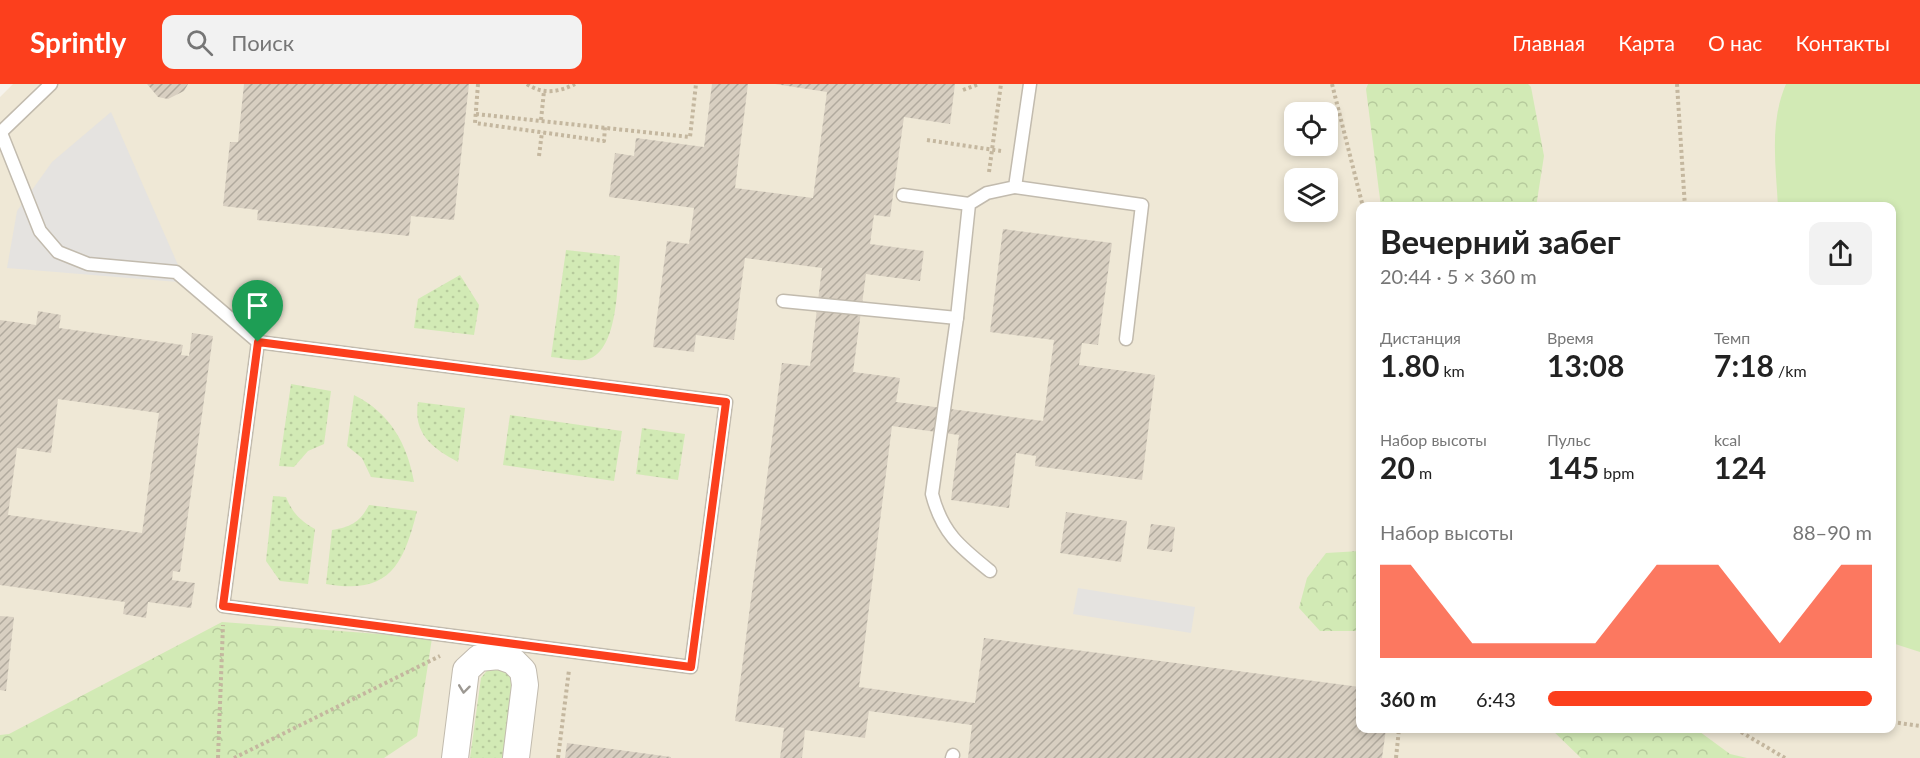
<!DOCTYPE html>
<html lang="ru">
<head>
<meta charset="utf-8">
<style>
	:root { --surface:#fff; --page:#f2f2f2; --text:#222; --muted:#767676; --accent:#fc3f1d }
	body { margin:0; font-family:Lato,sans-serif; background:var(--page); color:var(--text); height:100vh; display:flex; flex-direction:column; font-size:22px; white-space:nowrap }
	* { box-sizing:border-box; margin:0 }
	p { font-size:20px; color:var(--muted) }
	.icon { flex:none; width:33px; height:33px; fill:none; stroke:currentColor; stroke-width:2; stroke-linecap:round; stroke-linejoin:round }
	.map { position:relative; flex:1; overflow:hidden }
	.sheet { position:absolute; left:1356px; top:118px; width:540px; height:531px; display:flex; flex-direction:column; background:var(--surface); border-radius:12px; box-shadow:0 3px 9px #0003 }
	.sheet>* { flex:none }
	.buttons { position:absolute; left:1284px; top:18px; display:grid; gap:12px }
	.buttons a { display:grid; place-items:center; width:54px; height:54px; border-radius:12px; background:var(--surface); box-shadow:0 3px 9px #0003; font-size:30px }
	.pin { position:absolute; display:grid; place-items:center; width:51px; height:51px; color:#fff; margin:-62px -26px; border-radius:50% 50% 50% 0; rotate:-45deg; box-shadow:0 0 6px #0007 }
	.pin .icon { rotate:45deg }
	.round { display:grid; place-items:center; flex:none; width:63px; height:63px; border-radius:12px; background:var(--page) }
	.summary { display:flex; align-items:center; justify-content:space-between; height:102px; padding:0 24px }
	h1 { font-size:33px; font-weight:700; line-height:45px }
	.figures { display:grid; grid-template-columns:repeat(3,1fr); gap:9px; height:102px; padding:6px 24px }
	.figures div { display:grid; align-content:center }
	.figures b { font-size:30px; font-weight:700 }
	.figures small { font-size:16px; font-weight:400 }
	.figures p { font-size:16px }
	.chart { height:168px; padding:12px 24px }
	.chart p { display:flex; justify-content:space-between }
	.chart svg { width:100%; height:108px; margin-top:6px; fill:var(--accent); opacity:.7 }
	ul { padding:0 24px; list-style:none; font-size:20px }
	li { display:grid; grid-template-columns:96px 72px 1fr; align-items:center; height:45px }
	li i { height:15px; border-radius:8px; background:var(--accent) }
	header { display:flex; align-items:center; gap:36px; box-sizing:border-box; height:84px; padding:0 30px; background:var(--accent); color:#fff }
	header strong { font-size:28px }
	nav { display:flex; gap:33px; margin-inline-start:auto; font-size:21px }
	.search { width:420px; height:54px; background:var(--page); display:flex; align-items:center; gap:15px; box-sizing:border-box; padding:0 21px; border-radius:12px; color:var(--muted); font-size:22px }
	.map>svg:first-child { display:block }
	.education { fill:#efe8d6; fill-rule:evenodd }
	.grass { fill:url(#grass-dots) }
	.forest { fill:url(#forest-crowns) }
	.pitch { fill:#d2eab5 }
	.parking { fill:#e5e3e0 }
	.building { fill:url(#building-hatch); fill-rule:evenodd }
	.lines { fill:none; stroke-linecap:round; stroke-linejoin:round }
	.service-casing { stroke:#c2bbae; stroke-width:15 }
	.minor-casing { stroke:#c2bbae; stroke-width:28 }
	.path { stroke:#c4b79f; stroke-width:4; stroke-dasharray:3 3; stroke-linecap:butt }
	.service { stroke:#fff; stroke-width:12 }
	.minor { stroke:#fff; stroke-width:26 }
	.oneway { stroke:#9c9892 }
	.route-casing { stroke:#fff; stroke-width:12 }
	.route { stroke:#fc3f1d; stroke-width:8 }
</style>
</head>
<body>
<header>
<strong>Sprintly</strong>
<div class="search"><svg class="icon" aria-label="search" viewBox="0 0 24 24"><circle cx="10" cy="10" r="6"/><path d="M15 15l6 6"/></svg>Поиск</div>
<nav><a>Главная</a><a>Карта</a><a>О нас</a><a>Контакты</a></nav>
</header>
<div class="map">
<svg width="1920" height="674" viewBox="0 0 1920 674">
	<defs>
		<pattern id="grass-dots" width="8" height="8" patternUnits="userSpaceOnUse" patternTransform="scale(1.5)"><rect width="8" height="8" fill="#d2eab5"/><path d="M2 2h.1M6 6h.1" fill="none" stroke="#b6ca9c" stroke-width="1.8" stroke-linecap="round"/></pattern>
		<pattern id="forest-crowns" width="20" height="18" patternUnits="userSpaceOnUse" patternTransform="scale(1.5)"><rect width="20" height="18" fill="#d2eab5"/><path d="M2 6a3 3 0 1 1 6 0M12 15a3 3 0 1 1 6 0" fill="none" stroke="#b6ca9c"/></pattern>
		<pattern id="building-hatch" width="6" height="6" patternUnits="userSpaceOnUse" patternTransform="scale(1.5)"><rect width="6" height="6" fill="#d8cfc1"/><path d="M-1 1l2-2M0 6l6-6M5 7l2-2" fill="none" stroke="#b1aa9e"/></pattern>
	</defs>
	<rect width="100%" height="100%" fill="#f6f3ec"/>
	<!-- education -->
	<path class="education" d="M13,0H1920V674H0V13ZM1294,28H1328V62H1294ZM1294,94H1328V128H1294ZM1360,123H1892V645H1360Z"/>
	<!-- grass -->
	<g class="grass">
		<path d="M566,166L620,172C617,199 619,272 584,276C573,277 561,274 551,273Z"/>
		<polygon points="460,191 479,221 474,251 414,244 418,215"/>
		<polygon points="291,300 331,307 324,360 308,367 294,383 279,382"/>
		<path d="M354,311C390,329 407,359 414,398L371,393L362,374L347,362Z"/>
		<path d="M418,318L465,324L458,378C432,364 413,350 418,318Z"/>
		<polygon points="510,331 622,347 614,397 503,381"/>
		<polygon points="642,344 685,350 678,396 636,390"/>
		<path d="M273,412L286,413C292,428 300,437 315,445L308,500L280,497L266,477Z"/>
		<path d="M369,421L417,427C403,483 388,511 326,500L332,446C351,443 360,438 369,421Z"/>
		<polygon points="502,583 518,596 508,674 470,674 481,594 489,584"/>
	</g>
	<!-- forest -->
	<g class="forest">
		<polygon points="1368,0 1528,0 1531,3 1544,72 1536,123 1381,123 1366,5"/>
		<polygon points="1360,467 1360,547 1320,547 1299,524 1307,494 1326,469"/>
		<polygon points="222,538 432,554 417,652 384,674 0,674 0,651 9,650"/>
		<polygon points="1551,645 1696,645 1730,670 1747,674 1581,674"/>
	</g>
	<!-- pitch -->
	<path class="pitch" d="M1786,0H1920V568L1892,559V123H1778C1776,82 1769,39 1786,0Z"/>
	<!-- parking -->
	<g class="parking">
		<polygon points="111,28 178,181 178,198 7,184 17,127 52,78"/>
		<polygon points="1078,504 1195,523 1191,549 1073,530"/>
	</g>
	<!-- building -->
	<g class="building">
		<polygon points="147,0 188,0 184,7 168,15 158,13"/>
		<polygon points="244,0 469,0 454,136 411,132 409,152 257,136 258,126 223,122 230,58 238,58"/>
		<polygon points="712,0 748,0 735,104 813,114 827,8 775,0 955,0 950,40 904,33 890,133 874,131 870,160 924,167 920,197 866,190 853,288 900,294 896,318 1043,337 1054,256 990,248 1003,145 1112,159 1098,261 1082,259 1079,281 1155,291 1142,396 1035,382 1036,372 1016,369 1009,424 951,416 959,351 892,342 859,603 975,619 984,554 1360,603 1360,645 1386,645 1382,674 968,674 972,641 869,627 865,654 805,646 802,674 780,674 784,644 735,637 782,279 810,282 822,184 745,174 734,256 696,251 694,268 653,263 667,157 689,160 694,124 609,113 615,69 634,72 636,54 704,63"/>
		<path d="M38,227L61,231L59,244L183,261L181,271L189,272L192,249L213,252L180,488L173,487L172,496L195,499L191,524L148,518L146,534L123,530L125,518L0,501V236L36,241ZM58,315L159,329L142,449L8,431L17,364L51,369Z"/>
		<polygon points="1066,428 1127,437 1121,478 1060,469"/>
		<polygon points="1151,440 1175,443 1172,468 1147,465"/>
		<polygon points="0,532 14,533 6,607 0,606"/>
		<polygon points="567,659 671,673 671,674 565,674"/>
	</g>
	<g class="lines">
		<defs>
			<g id="service">
				<polyline points="0,49 51,0"/>
				<polyline points="1,49 40,147 58,168 88,180 176,188 258,258"/>
				<polyline points="1015,103 1142,121 1126,255"/>
				<polyline points="903,111 969,120"/>
				<polyline points="783,217 957,234"/>
				<polygon points="258,258 726,318 691,583 223,522"/>
				<path d="M990,487C960,463 942,449 932,410L957,234L969,120L987,109L1015,103L1030,0"/>
				<polyline points="952,674 953,671"/>
			</g>
			<polyline id="minor" points="455,674 466,586 479,574 499,572 513,577 523,587 525,601 516,674"/>
		</defs>
		<!-- service casing -->
		<use href="#service" class="service-casing"/>
		<!-- minor casing -->
		<use href="#minor" class="minor-casing"/>
		<!-- path -->
		<g class="path">
			<polyline points="478,0 475,39 604,57 605,43"/>
			<path d="M527,0C543,11 559,8 575,0"/>
			<polyline points="1332,0 1363,123"/>
			<polyline points="1677,0 1685,123"/>
			<polyline points="963,6 979,0"/>
			<polyline points="476,30 690,53 696,0"/>
			<polyline points="541,36 544,7"/>
			<polyline points="927,56 1001,67"/>
			<polyline points="539,72 542,48"/>
			<polyline points="989,88 1001,0"/>
			<polyline points="1892,638 1920,642"/>
			<polyline points="1736,645 1785,674"/>
			<polyline points="218,674 223,541"/>
			<polyline points="234,674 440,572"/>
			<polyline points="558,674 569,586"/>
			<polyline points="1396,674 1399,645"/>
		</g>
		<!-- service -->
		<use href="#service" class="service"/>
		<!-- minor -->
		<use href="#minor" class="minor"/>
	</g>
	<!-- one-way arrows -->
	<defs><path id="oneway-chevron" d="M-2-3.5L2.5 0L-2 3.5" fill="none" stroke-width="1.6" stroke-linecap="round" stroke-linejoin="round" transform="scale(1.5)"/></defs>
	<use class="oneway" href="#oneway-chevron" transform="translate(464 605) rotate(97)"/>
	<g class="lines">
		<defs>
			<polygon id="route" points="258,258 726,318 691,583 223,522"/>
		</defs>
		<!-- route casing -->
		<use href="#route" class="route-casing"/>
		<!-- route -->
		<use href="#route" class="route"/>
	</g>
</svg>
<div class="buttons">
<a><svg class="icon" aria-label="locate" viewBox="0 0 24 24"><circle cx="12" cy="12" r="6"/><path d="M12 2v4M12 18v4M2 12h4M18 12h4"/></svg></a>
<a><svg class="icon" aria-label="layers" viewBox="0 0 24 24"><path d="M12 4l9 5-9 5-9-5zM3 14l9 5 9-5"/></svg></a>
</div>
<div class="pin" style="left:258px;top:258px;background:#1e9e55"><svg class="icon" aria-label="arrive" viewBox="0 0 24 24"><path d="M6 21V4h12l-3 4 3 4H6"/></svg></div>
<section class="sheet">
<div class="summary"><div><h1>Вечерний забег</h1><p>20:44 · 5 × 360 m</p></div><a class="round"><svg class="icon" aria-label="share" viewBox="0 0 24 24"><path d="M12 15V3M7 8l5-5 5 5M5 13v7h14v-7"/></svg></a></div>
<div class="figures">
<div><p>Дистанция</p><b>1.80<small> km</small></b></div>
<div><p>Время</p><b>13:08</b></div>
<div><p>Темп</p><b>7:18<small> /km</small></b></div>
</div>
<div class="figures">
<div><p>Набор высоты</p><b>20<small> m</small></b></div>
<div><p>Пульс</p><b>145<small> bpm</small></b></div>
<div><p>kcal</p><b>124</b></div>
</div>
<div class="chart"><p><span>Набор высоты</span>88–90 m</p>
<svg viewBox="0 0 160 44" preserveAspectRatio="none"><path d="M0 44V6L10 6L20 22L30 38L40 38L50 38L60 38L70 38L80 22L90 6L100 6L110 6L120 22L130 38L140 22L150 6L160 6V44z"/></svg>
</div>
<ul>
<li><b>360 m</b>6:43<i style="width:100%"></i></li>
</ul>
</section>
</div>
</body>
</html>
